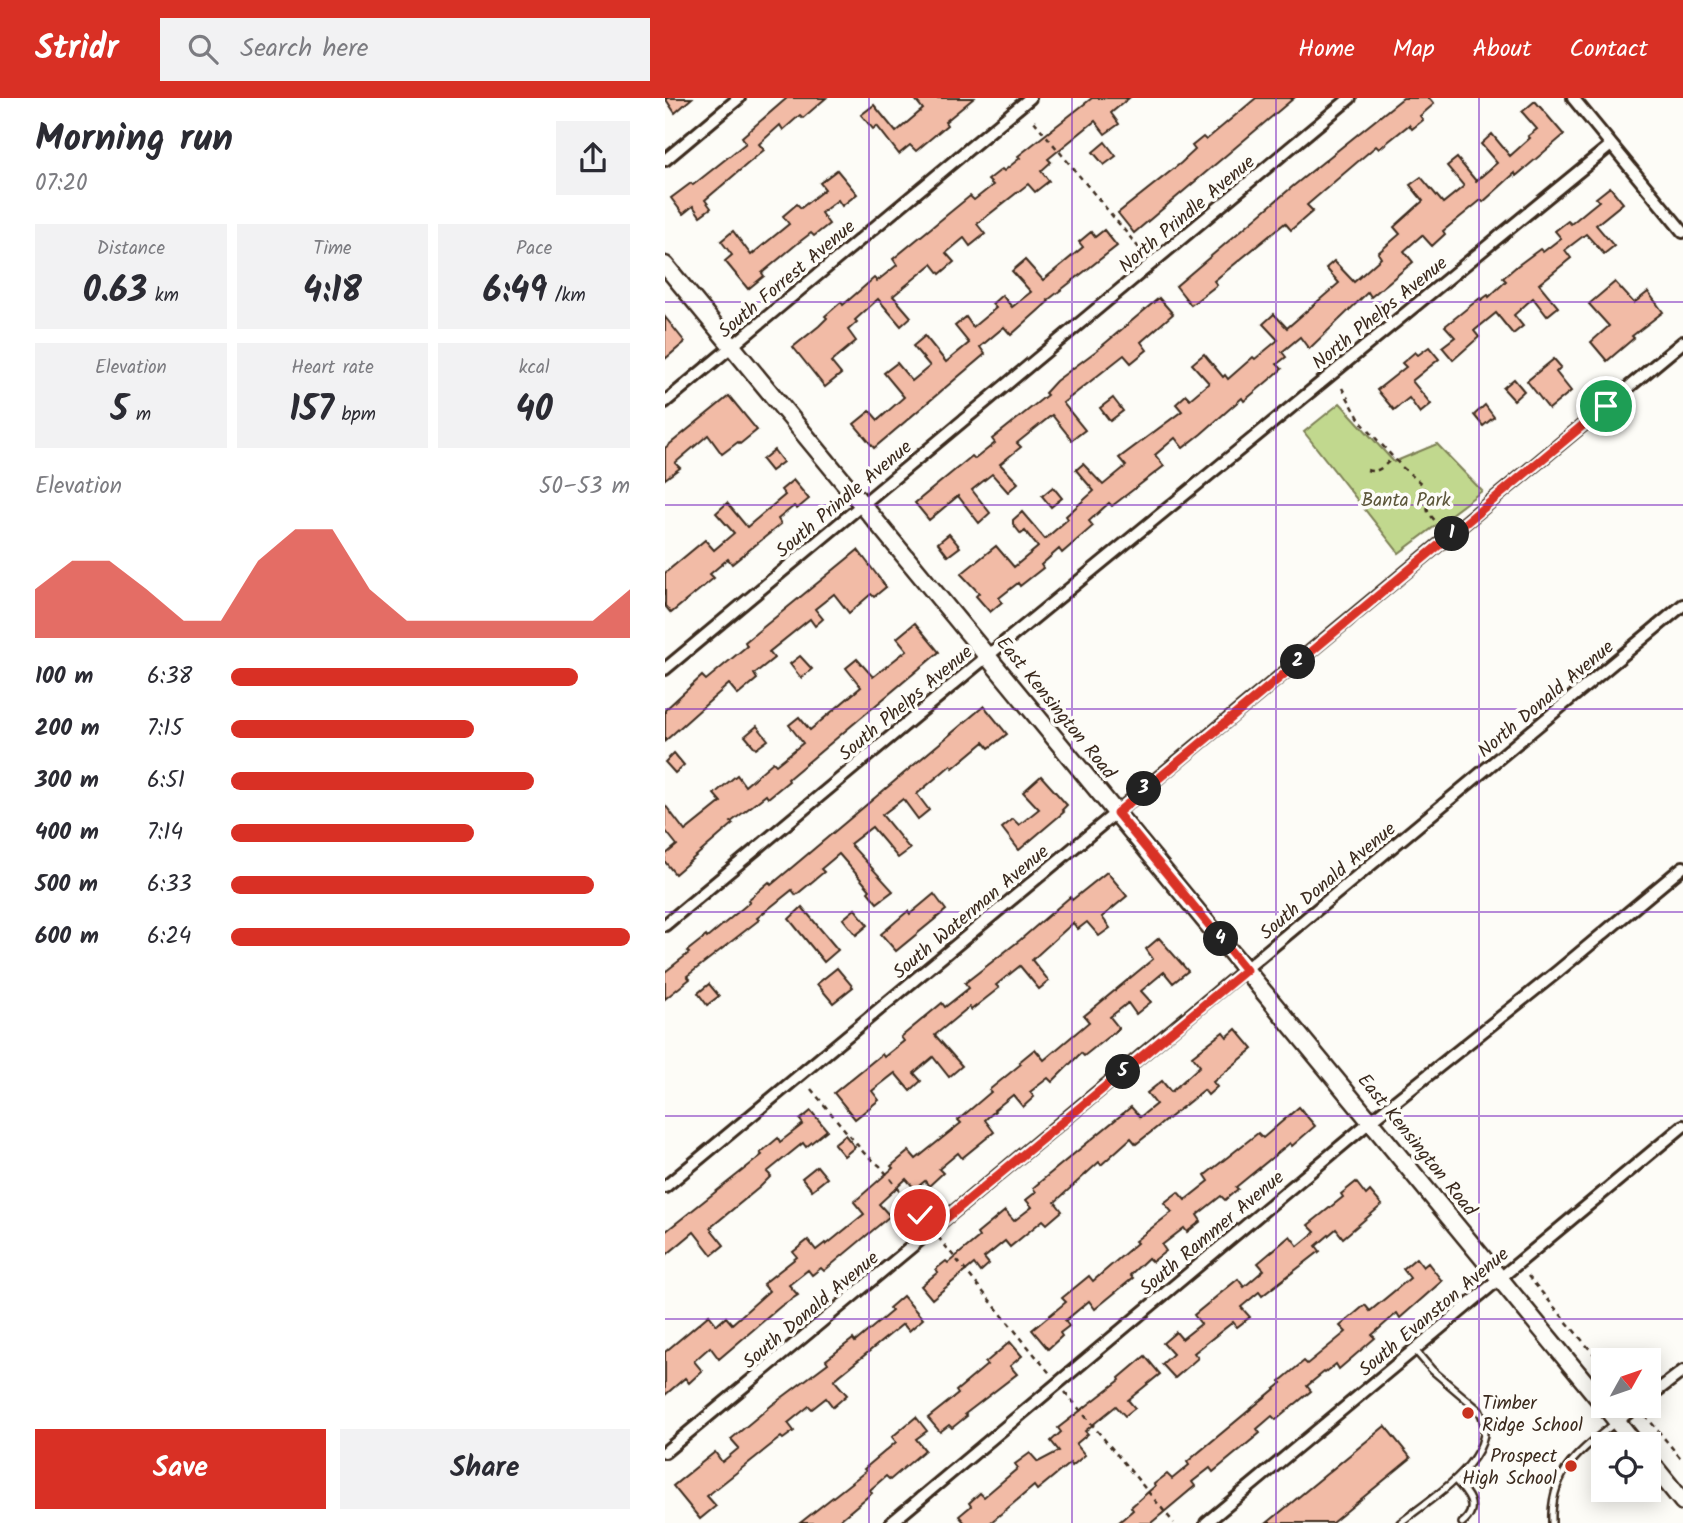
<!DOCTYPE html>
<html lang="en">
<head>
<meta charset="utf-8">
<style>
	:root { --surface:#fff; --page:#f2f2f3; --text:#2b2b33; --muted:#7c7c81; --accent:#d93025 }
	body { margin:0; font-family:Kalam,sans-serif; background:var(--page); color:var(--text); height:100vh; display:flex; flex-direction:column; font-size:26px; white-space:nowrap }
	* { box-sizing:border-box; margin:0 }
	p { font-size:23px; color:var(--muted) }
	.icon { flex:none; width:38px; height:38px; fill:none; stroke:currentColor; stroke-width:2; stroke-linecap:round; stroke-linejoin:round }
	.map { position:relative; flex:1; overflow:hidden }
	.drawer { display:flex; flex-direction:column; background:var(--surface); width:665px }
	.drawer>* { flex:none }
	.needle { width:46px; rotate:50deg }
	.controls { position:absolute; left:926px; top:1250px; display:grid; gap:14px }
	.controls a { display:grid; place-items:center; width:70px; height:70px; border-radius:0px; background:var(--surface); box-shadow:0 4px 18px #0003; font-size:35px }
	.pin { position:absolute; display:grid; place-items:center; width:60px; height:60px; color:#fff; margin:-30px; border:4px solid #fff; border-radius:50%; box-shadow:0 2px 7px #0007 }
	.km { position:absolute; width:35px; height:35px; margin:-18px; border-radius:50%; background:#222; color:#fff; font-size:19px; line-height:35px; text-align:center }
	.round { display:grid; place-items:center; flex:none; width:74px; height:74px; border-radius:0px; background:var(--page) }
	.head { display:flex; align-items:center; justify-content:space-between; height:119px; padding:0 35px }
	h1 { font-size:38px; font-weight:600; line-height:52px }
	.stats { display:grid; grid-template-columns:repeat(3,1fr); gap:10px; height:119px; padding:7px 35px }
	.stats div { display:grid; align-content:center; border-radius:0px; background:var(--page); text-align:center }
	.stats b { font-size:35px; font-weight:600 }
	.stats small { font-size:19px; font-weight:400 }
	.stats p { font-size:19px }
	.chart { height:196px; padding:14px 35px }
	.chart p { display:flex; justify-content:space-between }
	.chart svg { width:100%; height:126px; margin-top:7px; fill:var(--accent); opacity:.7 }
	.primary-button { display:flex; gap:14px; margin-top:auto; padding:14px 35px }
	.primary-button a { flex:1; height:80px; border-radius:0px; background:var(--accent); color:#fff; font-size:28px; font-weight:600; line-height:80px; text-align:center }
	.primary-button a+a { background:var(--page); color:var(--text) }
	ul { padding:0 35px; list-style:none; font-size:23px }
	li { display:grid; grid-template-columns:112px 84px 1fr; align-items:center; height:52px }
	li i { height:18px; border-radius:9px; background:var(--accent) }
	header { display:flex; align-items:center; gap:42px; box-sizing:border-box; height:98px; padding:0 35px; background:var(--accent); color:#fff }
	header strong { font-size:33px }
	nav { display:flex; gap:38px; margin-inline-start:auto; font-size:24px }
	.search { width:490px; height:63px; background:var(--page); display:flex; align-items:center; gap:18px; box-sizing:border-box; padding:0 24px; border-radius:0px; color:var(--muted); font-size:26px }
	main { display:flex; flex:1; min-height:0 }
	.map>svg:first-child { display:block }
	.green { fill:#c1d88e; stroke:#7e8156; stroke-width:2 }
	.building { fill:#f2bba6; stroke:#3b2a1e; stroke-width:2 }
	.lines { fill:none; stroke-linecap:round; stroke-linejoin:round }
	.service-casing { stroke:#3b2a1e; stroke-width:10 }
	.minor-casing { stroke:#3b2a1e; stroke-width:16 }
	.secondary-casing { stroke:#3b2a1e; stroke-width:21 }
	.path { stroke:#3b2a1e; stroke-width:2.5; stroke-dasharray:5 5; stroke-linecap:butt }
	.service { stroke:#fdfcf7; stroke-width:5 }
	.minor { stroke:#fdfcf7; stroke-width:10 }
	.secondary { stroke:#fdfcf7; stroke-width:16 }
	.route-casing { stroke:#fff; stroke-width:14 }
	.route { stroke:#d93025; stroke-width:9 }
	.grid { fill:none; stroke:#7b2cbf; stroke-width:2; stroke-opacity:0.55 }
	.poi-dot { fill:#c8321e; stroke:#fdfcf7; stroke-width:2.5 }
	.labels { text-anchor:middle; stroke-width:7; stroke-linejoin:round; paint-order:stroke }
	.street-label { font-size:19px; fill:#3b2a1e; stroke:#fdfcf7 }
	.park-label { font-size:19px; fill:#5c563a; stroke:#fdfcf7 }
	.poi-label { font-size:19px; fill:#3b2a1e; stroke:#fdfcf7; text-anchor:start }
</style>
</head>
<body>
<header>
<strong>Stridr</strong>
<div class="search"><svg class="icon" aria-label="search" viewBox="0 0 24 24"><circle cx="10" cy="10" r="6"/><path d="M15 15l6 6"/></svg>Search here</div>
<nav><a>Home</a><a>Map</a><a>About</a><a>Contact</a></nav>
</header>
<main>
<section class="drawer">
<div class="head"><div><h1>Morning run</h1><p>07:20</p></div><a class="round"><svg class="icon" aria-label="share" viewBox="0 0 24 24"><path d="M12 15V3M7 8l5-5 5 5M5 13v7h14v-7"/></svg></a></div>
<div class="stats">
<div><p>Distance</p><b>0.63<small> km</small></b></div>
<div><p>Time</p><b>4:18</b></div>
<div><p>Pace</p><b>6:49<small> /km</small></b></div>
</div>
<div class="stats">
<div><p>Elevation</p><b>5<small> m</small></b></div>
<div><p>Heart rate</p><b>157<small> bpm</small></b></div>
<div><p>kcal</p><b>40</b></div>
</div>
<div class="chart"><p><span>Elevation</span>50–53 m</p>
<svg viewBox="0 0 160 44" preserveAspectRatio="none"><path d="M0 44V27L10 17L20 17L30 27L40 38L50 38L60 17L70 6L80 6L90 27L100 38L110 38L120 38L130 38L140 38L150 38L160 27V44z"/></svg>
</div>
<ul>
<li><b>100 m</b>6:38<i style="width:87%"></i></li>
<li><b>200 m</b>7:15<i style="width:61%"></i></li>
<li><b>300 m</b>6:51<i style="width:76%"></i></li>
<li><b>400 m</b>7:14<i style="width:61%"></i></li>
<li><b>500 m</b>6:33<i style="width:91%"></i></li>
<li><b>600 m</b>6:24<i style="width:100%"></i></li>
</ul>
<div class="primary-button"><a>Save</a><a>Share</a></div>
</section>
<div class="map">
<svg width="1018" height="1425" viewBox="0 0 1018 1425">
	<rect width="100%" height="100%" fill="#fdfcf7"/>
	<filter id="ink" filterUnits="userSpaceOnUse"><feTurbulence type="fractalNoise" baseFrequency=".0143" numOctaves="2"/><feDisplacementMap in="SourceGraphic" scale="14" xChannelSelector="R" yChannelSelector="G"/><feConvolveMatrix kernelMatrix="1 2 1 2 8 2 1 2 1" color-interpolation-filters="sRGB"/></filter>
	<g filter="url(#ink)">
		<!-- green -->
		<polygon class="green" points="675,305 729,364 772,346 817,393 734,455 639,334"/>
		<!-- building -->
		<g class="building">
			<polygon points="0,0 27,0 10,15"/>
			<polygon points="122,0 161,0 138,20 135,17 118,32 115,27 94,46 99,52 40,102 46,110 35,118 28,108 18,116 6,100 26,85 28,87 81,45 77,39"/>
			<polygon points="249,0 309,0 280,24 282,27 251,53 245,47 234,56 212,28 208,31 196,17 209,7 231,34 258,11"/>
			<polygon points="427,0 464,0 446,15 454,26 440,36 430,23 383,61 386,64 376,73 384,83 370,94 363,86 312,126 320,136 305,148 299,140 281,155 289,164 275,176 267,166 228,198 246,219 236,228 213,201 190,222 192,224 183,232 191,243 166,264 176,276 160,289 128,249 154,228 162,220 160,218 176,204 178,207 209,180 212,183 232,167 228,161 305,98 309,102 328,87 323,82 337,71 339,73 355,60 353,58"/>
			<polygon points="591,0 629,0 469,135 453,115 516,65 530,52 527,48 538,39 541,42"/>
			<polygon points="738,0 764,0 769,6 755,18 758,22 747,31 744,27 714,51 711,48 642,107 648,113 626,132 620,125 549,183 552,187 526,207 511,188 627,89"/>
			<polygon points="870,3 899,37 851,78 850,75 818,104 816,102 778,133 780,136 767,148 757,137 739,153 748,164 706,199 703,194 644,251 635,239 617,254 621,259 612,266 617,271 579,303 577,300 536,336 518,350 510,340 490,357 499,368 447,408 444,405 424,423 428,428 397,455 394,451 376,467 378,470 355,488 353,485 334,500 337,504 325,514 311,498 314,495 296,476 331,448 349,469 373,449 360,433 356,436 348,426 348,422 357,414 380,441 403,421 401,418 429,393 411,372 418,366 438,387 461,368 454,360 517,313 511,306 521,297 525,301 544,285 527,266 539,256 558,279 560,277 563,281 588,259 590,261 613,242 598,226 609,216 622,230 674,185 661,170 669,163 689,184 716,160 713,155 735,136 729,129 758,103 745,87 756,79 778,105 799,88 782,68 792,60 811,83 832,65 816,46 827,36 845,58 865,40 863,38 872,31 857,14"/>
			<polygon points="440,44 451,58 439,67 428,54"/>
			<polygon points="172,72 192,96 177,108 173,102 156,115 164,126 149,138 146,135 133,145 97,175 99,178 83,191 60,163 67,157 56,143 68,133 86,157 124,126 118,118 132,106 136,110 160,91 155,85"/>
			<polygon points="945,89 958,105 931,127 949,148 939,156 921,136 900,152 906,160 874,186 893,209 882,218 868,200 849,217 858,228 848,236 831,215 809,233 814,239 788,262 777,249 790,239 780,228 815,200 816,202 823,197 824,199 841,183 838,180 852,168 875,151 878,154 896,140 890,133 903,123 906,126 924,111 934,103 931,100"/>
			<polygon points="439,132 452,148 383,202 384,203 346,237 339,229 315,249 320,256 209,350 189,326 205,313 213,322 239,299 219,275 232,265 247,283 265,268 248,248 260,238 281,264 304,245 290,228 301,219 308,229 331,210 327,206 337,197 347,209 366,194 347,173 360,162 378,182 418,149 414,144 426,134 430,139"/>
			<polygon points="950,184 969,205 983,194 998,214 967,238 969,240 942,263 926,244 944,228 924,206"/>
			<polygon points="494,200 508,216 476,244 482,252 466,265 459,257 398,305 420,332 407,342 387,317 352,345 356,349 335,366 353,385 343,394 327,376 307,392 325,415 314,425 293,398 264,422 250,405 307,358 310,361 330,345 327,341 382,297 380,295 391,283 431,253"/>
			<polygon points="0,219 20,244 0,261"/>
			<polygon points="764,249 774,261 747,283 766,306 755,315 744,300 729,312 712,292 741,269 737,265 750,254 753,257"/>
			<polygon points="889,261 896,269 891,274 906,293 884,311 862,283"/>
			<polygon points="849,281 859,293 849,302 838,290"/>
			<polygon points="64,298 92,332 75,346 73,344 57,356 43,337 10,365 15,370 0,381 0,350"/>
			<polygon points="448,300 458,313 445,323 435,310"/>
			<polygon points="820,307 829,319 818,328 809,317"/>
			<polygon points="109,352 118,364 106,373 97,362"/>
			<polygon points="128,382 144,401 132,411 129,408 113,421 116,426 67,466 63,461 45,476 49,480 6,515 0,508 0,475 40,442 49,452 69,435 51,415 62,405 82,429 120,397 116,392"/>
			<polygon points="388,389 397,400 386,409 377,398"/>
			<polygon points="284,436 295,449 283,458 273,445"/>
			<polygon points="193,452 221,489 209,499 206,496 184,515 169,496 150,511 158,521 150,528 145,521 104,554 109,560 89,576 92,581 73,597 64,586 0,643 0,612 37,578 41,582 82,548 80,544"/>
			<polygon points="250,525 274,554 123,681 124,683 103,700 101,697 66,724 68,726 10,776 0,764 0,757 12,747 0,732 0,707 20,733 56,704 49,696 72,677 80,688 108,664 111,667 138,645 124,627 134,619 145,632 196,589 181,570 192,561 208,579 242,552 232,540"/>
			<polygon points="135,558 147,571 136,580 125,566"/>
			<polygon points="319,608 342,636 324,650 319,644 288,670 286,667 252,696 264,712 253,721 238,701 217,717 245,751 233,760 207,729 185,746 228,793 212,805 203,794 205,792 174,756 156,771 159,774 131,797 127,792 92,820 94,822 22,878 25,881 0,901 0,874 24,855 22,853 41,838 42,840 85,804 83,802 104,784 106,787"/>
			<polygon points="92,628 103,642 91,651 80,638"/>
			<polygon points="9,655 19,667 10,675 0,664"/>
			<polygon points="376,678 402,707 397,712 399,714 354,752 337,730 348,721 354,727 374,711 358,694"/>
			<polygon points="442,774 462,798 437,819 445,830 434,838 422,824 413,831 408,825 367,862 384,883 374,891 355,868 331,887 334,890 306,912 304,909 270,937 297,968 284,979 268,959 249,975 256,983 245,993 230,975 207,993 214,1002 190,1021 169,995 217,956 219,959 239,943 236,939 277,905 280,909 304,890 300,885 355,842 405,799 407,802"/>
			<polygon points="269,796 281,812 231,853 216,836 243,813 245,816"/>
			<polygon points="137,809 173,852 159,864 124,821"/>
			<polygon points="190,811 203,827 191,837 178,821"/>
			<polygon points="494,840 523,873 508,885 499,874 476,893 486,904 471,916 463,905 445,919 454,930 419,958 416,955 387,984 383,980 365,994 369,999 358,1009 348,997 329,1012 330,1013 320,1022 329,1034 297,1060 293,1055 274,1071 278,1075 264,1088 260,1083 250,1091 241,1081 214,1106 225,1118 159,1173 156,1170 147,1177 143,1172 124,1187 133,1197 116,1208 54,1261 45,1249 29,1263 37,1273 24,1285 20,1280 0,1297 0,1254 44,1217 52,1227 61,1219 67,1226 104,1193 98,1186 132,1159 128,1154 143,1142 151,1152 160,1145 161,1147 199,1116 189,1104 228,1070 226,1068 244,1053 251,1061 296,1025 293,1022 326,994 324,992 356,966 354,964 370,951 379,962 424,924 419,918 488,861 481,851"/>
			<polygon points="172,870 188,889 168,905 152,886"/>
			<polygon points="44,886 54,898 42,907 33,895"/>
			<polygon points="571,931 588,951 548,984 552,989 543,997 539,992 471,1046 466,1040 436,1067 434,1064 390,1104 397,1113 382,1126 378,1122 345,1149 340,1143 319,1160 324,1166 315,1174 309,1166 267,1201 256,1188 273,1174 271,1171 281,1163 283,1165 314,1139 312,1136 340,1113 349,1123 367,1109 361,1102 371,1094 368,1090 382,1078 466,1009 475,1019 491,1006 482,995 497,983 506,994 535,968 527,958 558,934 562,939"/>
			<polygon points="634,1009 650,1028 627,1048 625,1045 571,1089 573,1091 560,1102 556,1098 532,1117 536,1123 522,1134 519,1130 497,1147 501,1153 487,1164 483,1160 465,1177 468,1180 430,1211 424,1203 400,1223 404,1228 395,1235 397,1238 383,1251 367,1232 401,1204 397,1200 424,1178 428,1183 472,1145 470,1143 507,1114 499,1105 513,1094 520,1102 544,1083 540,1077 593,1035 598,1040"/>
			<polygon points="146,1013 162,1032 141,1049 138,1045 102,1074 106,1078 95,1089 45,1130 59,1147 47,1157 29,1134 0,1158 0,1134 97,1057 95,1055 113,1040 115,1044 138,1026 135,1022"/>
			<polygon points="180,1037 190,1049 179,1058 169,1046"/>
			<polygon points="152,1068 162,1080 147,1092 137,1080"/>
			<polygon points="691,1084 701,1097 705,1093 717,1107 678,1140 671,1131 651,1148 655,1153 597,1198 594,1194 576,1209 585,1219 572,1229 568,1224 529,1255 533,1260 510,1280 497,1266 508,1256 498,1245 511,1234 517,1241 536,1226 529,1217 573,1181 579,1189 599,1172 593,1165 625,1138 633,1148 650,1134 643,1127 678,1099 676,1096"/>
			<polygon points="751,1160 758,1169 763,1165 777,1183 735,1220 732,1215 707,1237 710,1240 674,1271 671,1266 660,1275 659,1274 642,1288 646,1293 611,1322 607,1318 592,1331 595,1335 548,1374 545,1370 527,1384 530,1388 486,1425 453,1425 468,1412 466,1409 490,1388 489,1386 502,1376 507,1381 524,1367 522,1364 617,1285 615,1283 639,1263 642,1266 681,1234 675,1228 700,1207 705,1213 745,1180 738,1171"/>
			<polygon points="238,1198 258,1221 244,1233 238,1226 169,1282 182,1297 168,1309 161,1300 147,1311 144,1308 123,1325 129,1333 118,1341 116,1339 42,1398 51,1408 35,1421 8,1388 50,1354 57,1364 74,1350 66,1341 107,1307 163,1265 161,1262 188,1241 190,1244 227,1213 224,1210"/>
			<polygon points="345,1244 357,1258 345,1268 352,1276 300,1316 302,1318 287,1330 284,1327 275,1334 263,1320 293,1296 291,1293 322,1267 320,1265"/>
			<polygon points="480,1258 495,1276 463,1302 470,1310 460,1318 451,1308 420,1333 423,1336 411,1346 420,1357 407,1368 405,1365 372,1392 369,1388 325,1425 300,1425 294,1418 306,1408 304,1405 315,1395 319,1399 353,1370 350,1366 365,1355 373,1364 394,1353 386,1343 396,1334 393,1330 455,1282 454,1280"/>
			<polygon points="251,1319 262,1333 251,1341 260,1352 225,1382 221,1378 205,1392 207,1395 176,1421 179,1425 135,1425 201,1373 199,1371 231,1344 227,1339"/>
			<polygon points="720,1328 746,1360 667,1425 602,1425"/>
		</g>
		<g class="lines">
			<defs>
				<g id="service">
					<path d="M790,1382C802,1395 816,1410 797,1425"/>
					<path d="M735,1425C765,1401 840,1356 814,1312L767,1272L749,1251"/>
					<path d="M887,1425C885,1374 913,1355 950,1325"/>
				</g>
				<g id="minor">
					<polyline points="908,0 1018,134"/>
					<polyline points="0,62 74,0"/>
					<polyline points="0,304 365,0"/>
					<polyline points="0,571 685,0"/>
					<polyline points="0,827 308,570 946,47"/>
					<polyline points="0,1089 1018,244"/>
					<polyline points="984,1299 1018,1273"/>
					<polyline points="952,1323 973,1307"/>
					<polyline points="0,1354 1018,507"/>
					<polyline points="226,1425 707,1022 892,874 1018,769"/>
					<polyline points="541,1425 1018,1028"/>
				</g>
				<g id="secondary">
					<polyline points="0,167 938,1306"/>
					<polyline points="939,1307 970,1346"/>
					<polyline points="984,1362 1018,1404"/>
				</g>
			</defs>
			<!-- service casing -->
			<use href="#service" class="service-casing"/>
			<!-- minor casing -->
			<use href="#minor" class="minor-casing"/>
			<!-- secondary casing -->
			<use href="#secondary" class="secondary-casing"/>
			<!-- path -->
			<g class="path">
				<polyline points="369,23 474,150"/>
				<polyline points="677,290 696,324 737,369 758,387 763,414 771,424"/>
				<path d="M702,372C714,376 719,367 728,360"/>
				<polyline points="146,991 199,1055 215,1068 260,1124"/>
				<polyline points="273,1139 387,1278"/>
				<polyline points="863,1178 938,1267"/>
				<polyline points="400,1294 509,1425"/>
				<polyline points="980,1317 1018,1363"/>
			</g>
			<!-- service -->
			<use href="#service" class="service"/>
			<!-- minor -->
			<use href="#minor" class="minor"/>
			<!-- secondary -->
			<use href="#secondary" class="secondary"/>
		</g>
	</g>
	<g class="lines" filter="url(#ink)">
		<defs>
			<polyline id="route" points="255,1117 267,1132 581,872 452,715 941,308"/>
		</defs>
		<!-- route casing -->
		<use href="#route" class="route-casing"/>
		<!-- route -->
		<use href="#route" class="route"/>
	</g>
	<!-- grid -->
	<path class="grid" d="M204,0V1425M407,0V1425M611,0V1425M814,0V1425M0,204H1018M0,407H1018M0,611H1018M0,814H1018M0,1018H1018M0,1221H1018"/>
	<!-- markers -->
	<g class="poi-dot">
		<circle cx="803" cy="1315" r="7"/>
		<circle cx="906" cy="1368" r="7"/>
	</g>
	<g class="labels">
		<!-- street labels -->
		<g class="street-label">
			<text transform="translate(521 115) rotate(-40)" y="7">North Prindle Avenue</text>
			<text transform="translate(121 180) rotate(-40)" y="7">South Forrest Avenue</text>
			<text transform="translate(714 214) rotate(-39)" y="7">North Phelps Avenue</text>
			<text transform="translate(178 400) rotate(-40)" y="7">South Prindle Avenue</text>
			<text transform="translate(880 600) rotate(-40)" y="7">North Donald Avenue</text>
			<text transform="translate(240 604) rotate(-40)" y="7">South Phelps Avenue</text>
			<text transform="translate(392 609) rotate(51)" y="7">East Kensington Road</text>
			<text transform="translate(662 782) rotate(-40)" y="7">South Donald Avenue</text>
			<text transform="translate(305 813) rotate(-40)" y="7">South Waterman Avenue</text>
			<text transform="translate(753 1046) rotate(51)" y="7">East Kensington Road</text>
			<text transform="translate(546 1134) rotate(-40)" y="7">South Rammer Avenue</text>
			<text transform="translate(145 1211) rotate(-40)" y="7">South Donald Avenue</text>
			<text transform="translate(768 1213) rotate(-40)" y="7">South Evanston Avenue</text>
		</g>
		<!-- park labels -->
		<g class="park-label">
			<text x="741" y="408">Banta Park</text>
		</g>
		<!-- poi labels -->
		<g class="poi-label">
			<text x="817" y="1311">Timber<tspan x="817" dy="22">Ridge School</tspan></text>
			<text x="892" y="1364" text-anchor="end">Prospect<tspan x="892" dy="22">High School</tspan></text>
		</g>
	</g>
</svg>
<div class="controls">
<a><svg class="needle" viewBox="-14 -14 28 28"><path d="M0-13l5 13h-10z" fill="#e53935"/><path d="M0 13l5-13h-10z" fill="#7c7c81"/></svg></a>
<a><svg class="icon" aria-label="locate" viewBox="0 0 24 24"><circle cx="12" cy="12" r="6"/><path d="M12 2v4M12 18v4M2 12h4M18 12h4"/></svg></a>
</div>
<div class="pin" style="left:941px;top:308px;background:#1e9e55"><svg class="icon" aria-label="arrive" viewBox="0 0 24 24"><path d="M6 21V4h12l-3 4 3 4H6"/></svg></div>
<div class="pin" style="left:255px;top:1117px;background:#d93025"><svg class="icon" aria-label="check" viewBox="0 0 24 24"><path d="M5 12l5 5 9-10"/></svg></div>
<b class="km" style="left:787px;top:436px">1</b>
<b class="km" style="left:633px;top:564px">2</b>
<b class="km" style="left:479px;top:691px">3</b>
<b class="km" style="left:556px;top:841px">4</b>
<b class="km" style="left:458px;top:974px">5</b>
</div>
</main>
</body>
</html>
